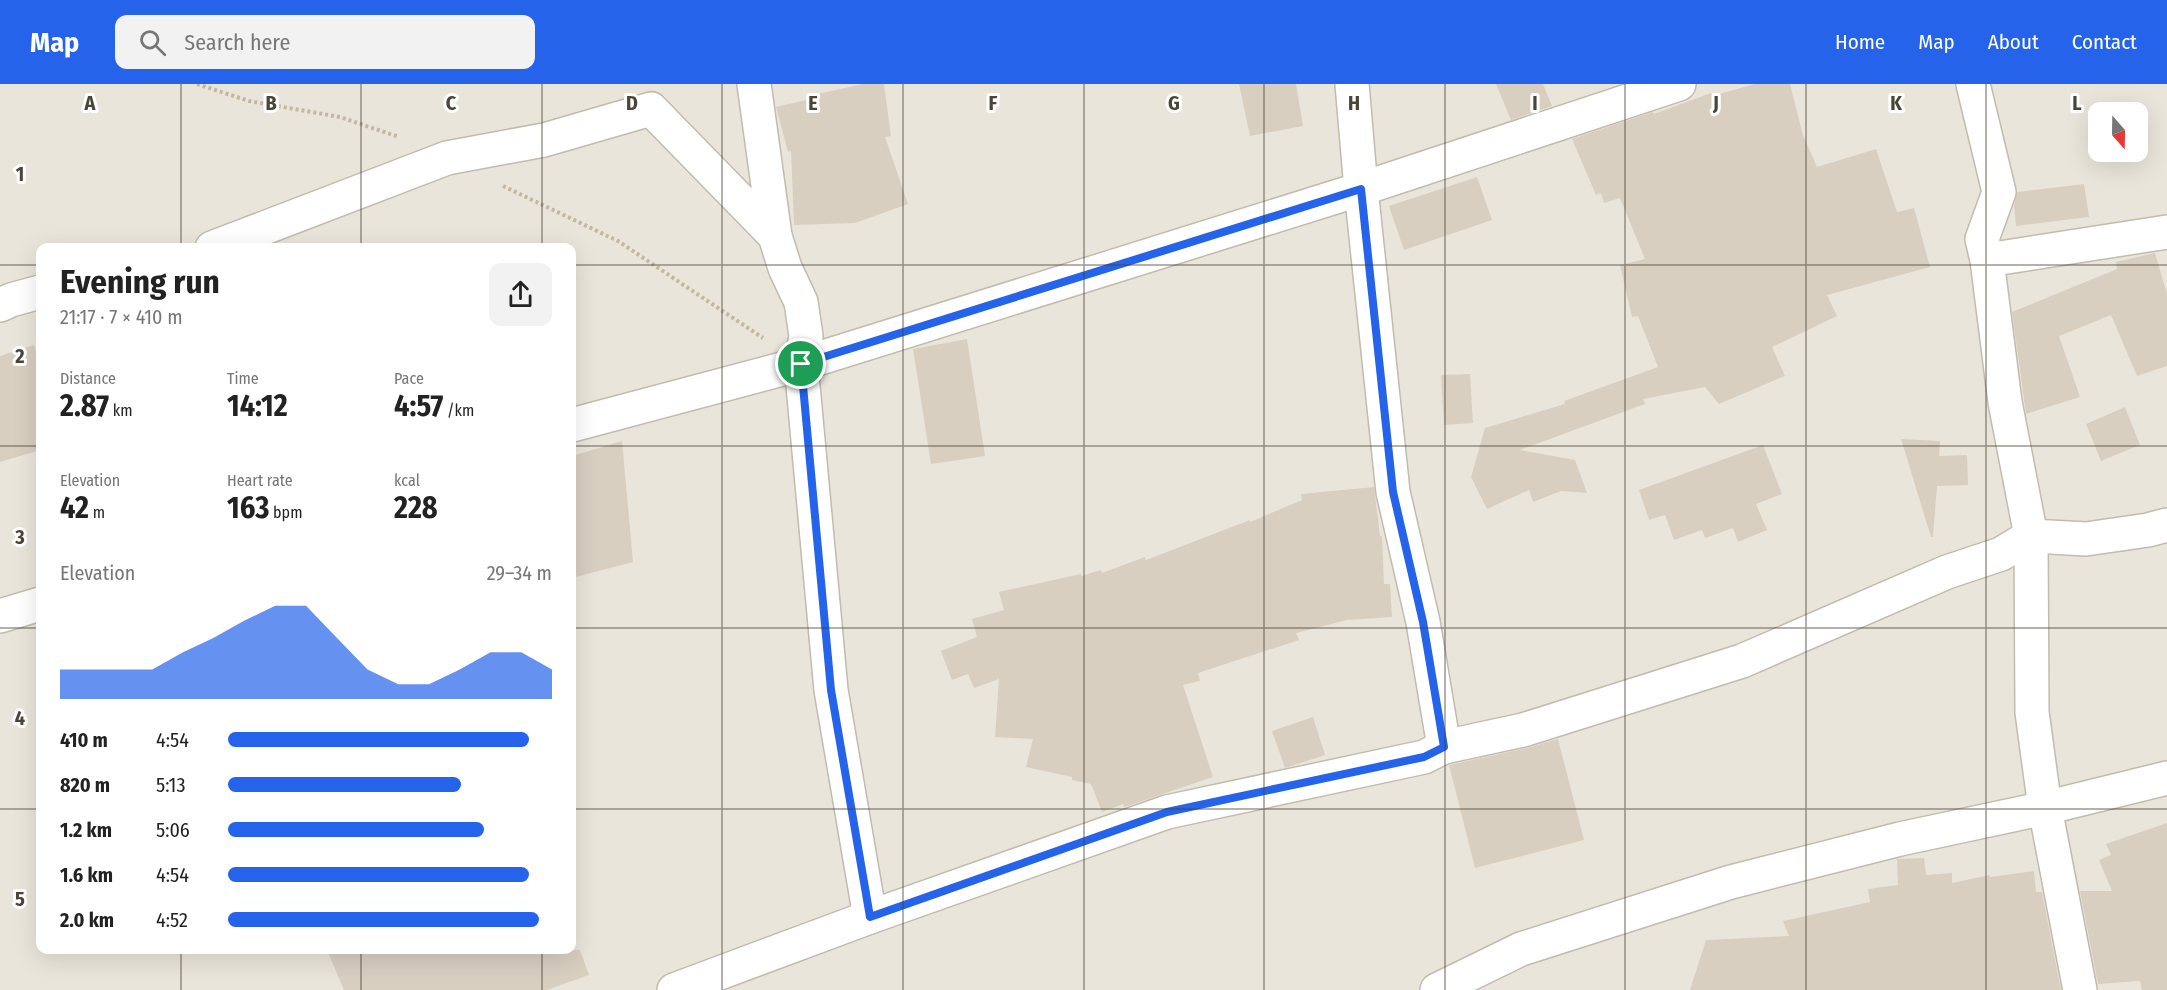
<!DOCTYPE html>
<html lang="en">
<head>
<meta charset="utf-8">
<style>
	:root { --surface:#fff; --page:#f2f2f2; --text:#222; --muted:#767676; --accent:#2563eb }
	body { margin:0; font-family:"Fira Sans Condensed",sans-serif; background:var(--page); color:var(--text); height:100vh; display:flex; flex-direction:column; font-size:22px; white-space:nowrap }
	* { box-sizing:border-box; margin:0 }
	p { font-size:20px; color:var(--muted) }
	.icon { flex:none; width:33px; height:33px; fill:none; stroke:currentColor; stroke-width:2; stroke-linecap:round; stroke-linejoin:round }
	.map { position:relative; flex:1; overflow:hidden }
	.panel { position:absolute; left:36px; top:159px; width:540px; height:711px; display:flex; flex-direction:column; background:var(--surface); border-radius:12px; box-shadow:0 6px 24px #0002 }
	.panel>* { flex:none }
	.needle { width:39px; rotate:160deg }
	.buttons { position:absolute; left:2088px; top:18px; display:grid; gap:12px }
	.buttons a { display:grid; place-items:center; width:60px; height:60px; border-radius:12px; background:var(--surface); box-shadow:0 6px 24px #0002; font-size:30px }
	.pin { position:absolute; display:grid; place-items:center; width:51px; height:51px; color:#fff; margin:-26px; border:3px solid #fff; border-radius:50%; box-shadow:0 2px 6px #0007 }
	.round { display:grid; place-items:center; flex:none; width:63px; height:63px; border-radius:12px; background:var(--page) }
	.summary { display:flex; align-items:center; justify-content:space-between; height:102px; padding:0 24px }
	h1 { font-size:33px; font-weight:700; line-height:45px }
	.figures { display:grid; grid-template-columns:repeat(3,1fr); gap:9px; height:102px; padding:6px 24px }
	.figures div { display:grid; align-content:center }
	.figures b { font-size:30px; font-weight:700 }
	.figures small { font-size:16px; font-weight:400 }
	.figures p { font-size:16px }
	.chart { height:168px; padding:12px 24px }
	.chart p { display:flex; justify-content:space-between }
	.chart svg { width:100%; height:108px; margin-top:6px; fill:var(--accent); opacity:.7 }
	ul { padding:0 24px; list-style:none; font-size:20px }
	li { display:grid; grid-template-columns:96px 72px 1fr; align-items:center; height:45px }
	li i { height:15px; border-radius:8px; background:var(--accent) }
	header { display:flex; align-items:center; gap:36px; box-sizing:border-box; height:84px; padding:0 30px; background:var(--accent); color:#fff }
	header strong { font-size:28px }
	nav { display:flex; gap:33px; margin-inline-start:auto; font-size:21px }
	.search { width:420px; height:54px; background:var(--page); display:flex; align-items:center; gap:15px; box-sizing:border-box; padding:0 21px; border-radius:12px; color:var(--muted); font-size:22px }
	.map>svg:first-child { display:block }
	.residential { fill:#eae5da; fill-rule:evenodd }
	.building { fill:#d8cfc1 }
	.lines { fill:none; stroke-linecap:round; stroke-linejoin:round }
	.minor-casing { stroke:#c2bbae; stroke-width:36 }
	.path { stroke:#c4b79f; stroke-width:4; stroke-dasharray:3 3; stroke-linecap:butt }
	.minor { stroke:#fff; stroke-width:33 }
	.route-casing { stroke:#fff; stroke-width:12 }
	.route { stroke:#2563eb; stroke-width:8 }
	.grid { fill:none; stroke:#4b4439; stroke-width:1.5; stroke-opacity:0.55 }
	.grid-label { font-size:20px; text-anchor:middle; font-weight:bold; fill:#4b4439; stroke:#fff; stroke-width:6; stroke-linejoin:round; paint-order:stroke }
</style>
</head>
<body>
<header>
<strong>Map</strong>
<div class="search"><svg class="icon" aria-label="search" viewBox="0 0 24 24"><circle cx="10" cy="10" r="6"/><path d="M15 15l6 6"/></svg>Search here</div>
<nav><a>Home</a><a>Map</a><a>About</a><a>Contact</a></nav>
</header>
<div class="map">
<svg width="2167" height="906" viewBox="0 0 2167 906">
	<rect width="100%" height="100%" fill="#f6f3ec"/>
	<!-- residential -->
	<path class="residential" d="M0,0H2167V906H0ZM2098,28H2138V68H2098ZM40,164H572V866H40Z"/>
	<!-- building -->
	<g class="building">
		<polygon points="863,0 884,0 891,52 885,53 908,120 855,139 794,141 791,67 788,68 776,23 810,15 809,12"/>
		<polygon points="1239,0 1296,0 1303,42 1250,52"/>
		<polygon points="1496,0 1543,0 1552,22 1511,36"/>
		<polygon points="1755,0 1790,0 1803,51 1817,83 1876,65 1897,128 1914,124 1930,183 1827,211 1837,232 1772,263 1785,292 1719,320 1705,303 1643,315 1645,320 1520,366 1575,376 1587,409 1561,407 1533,418 1529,406 1487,425 1471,393 1485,344 1565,320 1564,317 1658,283 1638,232 1632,233 1620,181 1645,175 1620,114 1604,119 1601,109 1596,111 1572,55 1653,28 1654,30 1711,9 1712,12"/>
		<polygon points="1477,93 1492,136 1404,166 1389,122"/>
		<polygon points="2084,100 2089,133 2016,142 2014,122 2017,108"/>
		<polygon points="2155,169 2167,210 2167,282 2137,292 2111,231 2059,252 2080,313 2026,330 2012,228 2117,185 2116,178"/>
		<polygon points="967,255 985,372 931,380 913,265"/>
		<polygon points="34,261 40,282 40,366 0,378 0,272"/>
		<polygon points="1470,290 1473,339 1444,341 1441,291"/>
		<polygon points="2125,323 2140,361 2101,377 2086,340"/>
		<polygon points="1901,355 1940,357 1939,372 1967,371 1968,401 1937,402 1933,453 1931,453"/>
		<polygon points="622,357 633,478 572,494 572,372"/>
		<polygon points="1763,361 1782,410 1756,420 1767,446 1738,458 1733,444 1705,454 1702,446 1674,456 1665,431 1649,436 1639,406"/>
		<polygon points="1374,403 1380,452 1382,452 1384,500 1390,500 1392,533 1347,536 1296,549 1299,556 1198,589 1200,597 1183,601 1213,693 1124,723 1123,720 1102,728 1091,700 1072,696 1072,693 1026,683 1033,655 995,653 999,595 974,604 968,590 952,596 941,567 977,553 972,535 1004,526 999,508 1081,490 1081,492 1101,486 1102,489 1145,473 1146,476 1250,436 1250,438 1302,416 1301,410"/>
		<polygon points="1313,633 1325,671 1285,684 1272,647"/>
		<polygon points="1558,655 1584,756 1475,784 1449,681 1527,664"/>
		<polygon points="2167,739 2167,906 2142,906 2140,897 2098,900 2080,807 2112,807 2099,776 2111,771 2106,760"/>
		<polygon points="1924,774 1926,791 1952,789 1952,799 1990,791 1990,793 2034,787 2036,808 2042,808 2061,906 1690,906 1706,856 1789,852 1783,837 1870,818 1868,805 1898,801 1897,775"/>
		<polygon points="327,866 580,866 589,891 547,906 344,906"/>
	</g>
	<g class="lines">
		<defs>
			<g id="minor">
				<polyline points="754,0 775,152 785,184 801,218 806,252 801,280 831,606 870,833"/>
				<polyline points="1352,0 1361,105 1393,408 1423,538 1444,663"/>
				<polyline points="1973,0 1999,108 1982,155 1987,176 2005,318 2031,452 2032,628 2045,724 2080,906"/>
				<polyline points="212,164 447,74 544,56 651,25 775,152"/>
				<polyline points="1987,176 2167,148"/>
				<polyline points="0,221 11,216 40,208"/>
				<polyline points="572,341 801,280 1361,105 1679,0"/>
				<polyline points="0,532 40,520"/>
				<polyline points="674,906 870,833 1167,728 1424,673 1444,663 1523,646 1742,577 1947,488 2001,470 2031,452 2086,455 2148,446 2167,441"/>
				<polyline points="1437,906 1521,865 1731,798 1900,755 2045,724 2167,694"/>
			</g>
		</defs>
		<!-- minor casing -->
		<use href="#minor" class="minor-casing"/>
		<!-- path -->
		<g class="path">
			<polyline points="197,0 249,17 340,33 399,53"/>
			<polyline points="503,102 618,157 763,254"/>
		</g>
		<!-- minor -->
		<use href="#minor" class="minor"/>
	</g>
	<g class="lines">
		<defs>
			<polygon id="route" points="1361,105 1393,408 1423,538 1444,663 1424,673 1167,728 870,833 831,606 801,280"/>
		</defs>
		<!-- route casing -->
		<use href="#route" class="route-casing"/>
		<!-- route -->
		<use href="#route" class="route"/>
	</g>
	<!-- grid -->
	<path class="grid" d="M181,0V164M361,0V164M542,0V164M722,0V906M903,0V906M1084,0V906M1264,0V906M1445,0V906M1625,0V906M1806,0V906M1986,0V906M0,181H40M572,181H2167M0,362H40M572,362H2167M0,544H40M572,544H2167M0,725H40M572,725H2167M181,866V906M361,866V906M542,866V906"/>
	<g class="grid-label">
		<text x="90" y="26">A</text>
		<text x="271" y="26">B</text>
		<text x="451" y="26">C</text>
		<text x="632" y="26">D</text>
		<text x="813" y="26">E</text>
		<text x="993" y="26">F</text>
		<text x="1174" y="26">G</text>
		<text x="1354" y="26">H</text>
		<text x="1535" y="26">I</text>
		<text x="1716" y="26">J</text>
		<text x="1896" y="26">K</text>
		<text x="2077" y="26">L</text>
		<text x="20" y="97">1</text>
		<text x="20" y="279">2</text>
		<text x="20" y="460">3</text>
		<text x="20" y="641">4</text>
		<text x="20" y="822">5</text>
	</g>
</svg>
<div class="buttons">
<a><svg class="needle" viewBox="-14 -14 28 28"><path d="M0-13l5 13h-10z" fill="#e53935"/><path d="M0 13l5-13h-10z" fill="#767676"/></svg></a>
</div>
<div class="pin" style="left:801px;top:280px;background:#1e9e55"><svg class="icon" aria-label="arrive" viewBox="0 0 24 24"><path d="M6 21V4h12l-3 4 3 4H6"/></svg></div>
<section class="panel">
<div class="summary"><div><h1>Evening run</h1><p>21:17 · 7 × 410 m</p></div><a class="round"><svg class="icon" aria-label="share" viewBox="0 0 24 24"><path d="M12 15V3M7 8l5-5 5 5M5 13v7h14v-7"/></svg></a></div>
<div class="figures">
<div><p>Distance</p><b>2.87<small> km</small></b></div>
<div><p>Time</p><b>14:12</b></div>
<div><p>Pace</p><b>4:57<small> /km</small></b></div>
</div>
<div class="figures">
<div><p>Elevation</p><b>42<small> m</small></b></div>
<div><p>Heart rate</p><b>163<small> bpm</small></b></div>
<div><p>kcal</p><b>228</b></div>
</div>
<div class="chart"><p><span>Elevation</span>29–34 m</p>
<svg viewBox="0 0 160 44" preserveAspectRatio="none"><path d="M0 44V32L10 32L20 32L30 32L40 25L50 19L60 12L70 6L80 6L90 19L100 32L110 38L120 38L130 32L140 25L150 25L160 32V44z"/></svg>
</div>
<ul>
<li><b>410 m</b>4:54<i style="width:93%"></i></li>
<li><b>820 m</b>5:13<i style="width:72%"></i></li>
<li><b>1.2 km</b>5:06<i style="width:79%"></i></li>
<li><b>1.6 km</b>4:54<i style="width:93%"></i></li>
<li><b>2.0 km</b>4:52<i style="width:96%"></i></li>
</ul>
</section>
</div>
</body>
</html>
